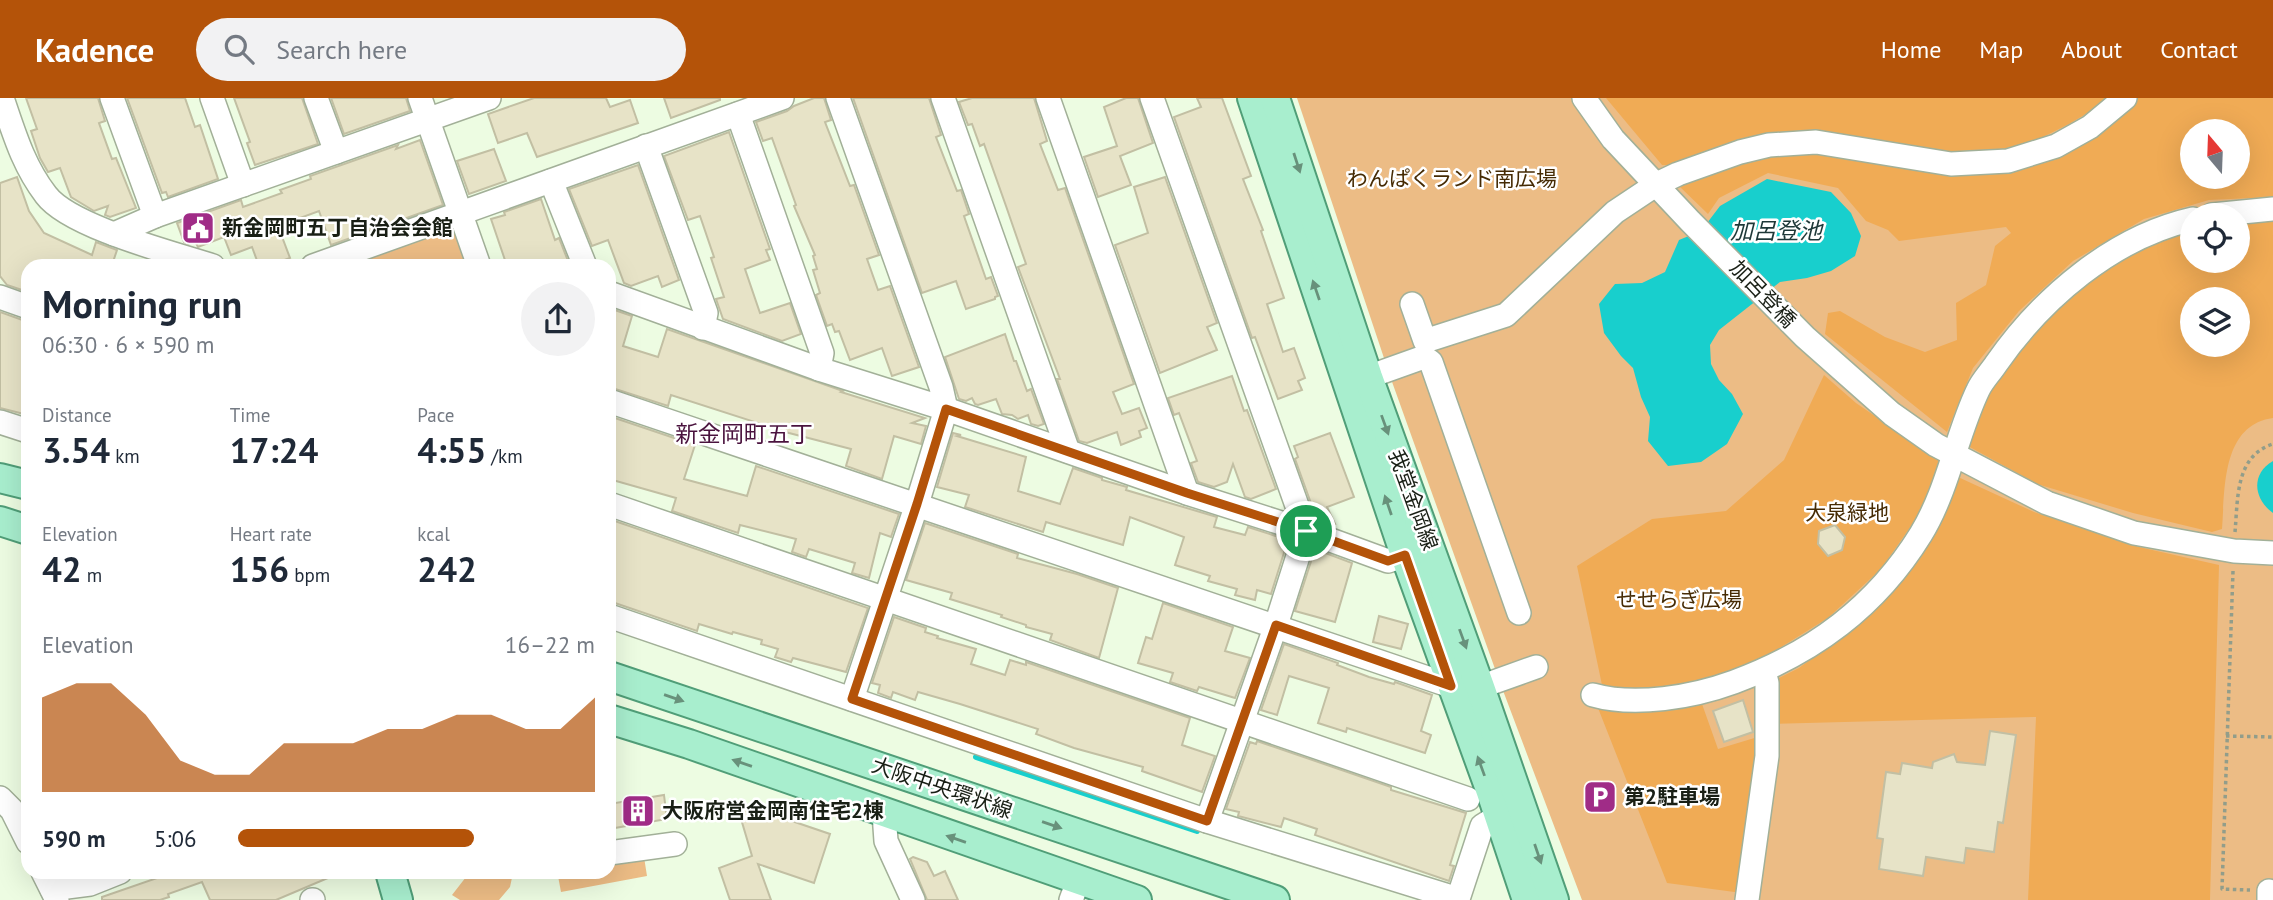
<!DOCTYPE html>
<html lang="en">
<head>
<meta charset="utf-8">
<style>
	:root { --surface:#fff; --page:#f2f2f3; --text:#1f2937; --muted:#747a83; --accent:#b45309 }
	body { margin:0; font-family:"PT Sans","Noto Sans JP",sans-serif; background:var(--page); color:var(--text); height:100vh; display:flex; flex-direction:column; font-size:26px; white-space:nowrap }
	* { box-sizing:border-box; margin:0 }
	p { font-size:23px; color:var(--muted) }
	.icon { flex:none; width:38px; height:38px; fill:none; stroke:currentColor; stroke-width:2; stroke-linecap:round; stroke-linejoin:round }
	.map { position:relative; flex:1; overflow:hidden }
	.panel { position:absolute; left:21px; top:161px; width:595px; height:620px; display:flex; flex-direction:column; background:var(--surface); border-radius:21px; box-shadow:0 7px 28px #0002 }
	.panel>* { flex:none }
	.needle { width:46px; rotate:341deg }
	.buttons { position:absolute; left:2180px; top:21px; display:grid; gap:14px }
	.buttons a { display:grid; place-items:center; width:70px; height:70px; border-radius:50%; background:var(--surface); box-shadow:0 7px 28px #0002; font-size:35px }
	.pin { position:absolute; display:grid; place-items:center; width:60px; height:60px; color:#fff; margin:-30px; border:4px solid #fff; border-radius:50%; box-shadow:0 2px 7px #0007 }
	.round { display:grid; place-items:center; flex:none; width:74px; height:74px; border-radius:37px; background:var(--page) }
	.summary { display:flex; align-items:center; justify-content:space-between; height:119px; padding:0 21px }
	h1 { font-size:38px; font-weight:600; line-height:52px }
	.metrics { display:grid; grid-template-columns:repeat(3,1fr); gap:10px; height:119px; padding:7px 21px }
	.metrics div { display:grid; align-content:center }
	.metrics b { font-size:35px; font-weight:600 }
	.metrics small { font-size:19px; font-weight:400 }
	.metrics p { font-size:19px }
	.chart { height:196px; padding:14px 21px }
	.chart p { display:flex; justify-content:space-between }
	.chart svg { width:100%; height:126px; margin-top:7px; fill:var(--accent); opacity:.7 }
	ul { padding:0 21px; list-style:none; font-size:23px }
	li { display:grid; grid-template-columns:112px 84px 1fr; align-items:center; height:52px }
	li i { height:18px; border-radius:9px; background:var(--accent) }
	header { display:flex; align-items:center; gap:42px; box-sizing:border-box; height:98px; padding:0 35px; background:var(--accent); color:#fff }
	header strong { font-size:33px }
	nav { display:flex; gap:38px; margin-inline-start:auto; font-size:24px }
	.search { width:490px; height:63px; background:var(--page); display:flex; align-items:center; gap:18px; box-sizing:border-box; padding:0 24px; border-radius:38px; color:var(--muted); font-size:26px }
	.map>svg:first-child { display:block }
	.green { fill:#ecbc85; fill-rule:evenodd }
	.forest { fill:#f0ab55; fill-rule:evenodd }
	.water { fill:#18cfcd }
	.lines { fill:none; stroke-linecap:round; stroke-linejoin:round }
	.stream { stroke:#18cfcd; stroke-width:6 }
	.building { fill:#e7e3c7; stroke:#c2bfa3; stroke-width:2 }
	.minor-casing { stroke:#a2b098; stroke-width:26 }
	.major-casing { stroke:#509e78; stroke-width:32 }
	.path { stroke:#929d8a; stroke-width:3.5; stroke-dasharray:3.5 3.5; stroke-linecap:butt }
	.minor { stroke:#fff; stroke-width:23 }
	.major { stroke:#a8eece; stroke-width:28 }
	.oneway { fill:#68917b }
	.route-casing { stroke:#fff; stroke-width:14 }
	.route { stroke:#b45309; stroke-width:9 }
	.labels { text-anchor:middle; stroke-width:5; stroke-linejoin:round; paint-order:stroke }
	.park-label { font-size:21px; fill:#462b04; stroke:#fff }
	.poi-label { font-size:21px; font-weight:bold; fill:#191f15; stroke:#fff; text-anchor:start }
	.street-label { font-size:21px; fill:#191f15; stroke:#fff }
	.water-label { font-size:23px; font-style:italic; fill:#1e3838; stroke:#fff }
	.neighbourhood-label { font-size:23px; fill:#4a133e; stroke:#fff }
</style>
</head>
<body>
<header>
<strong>Kadence</strong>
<div class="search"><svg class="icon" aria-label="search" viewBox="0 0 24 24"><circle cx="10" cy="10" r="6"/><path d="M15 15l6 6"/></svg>Search here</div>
<nav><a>Home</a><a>Map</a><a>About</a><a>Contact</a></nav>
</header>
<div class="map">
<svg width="2273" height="802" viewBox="0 0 2273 802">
	<rect width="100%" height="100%" fill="#edfce2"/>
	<!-- green -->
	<g class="green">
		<path d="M1297,0H2273V802H1582L1499,582L1391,281ZM2193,33H2238V79H2193ZM2193,117H2238V163H2193ZM2193,201H2238V247H2193Z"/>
		<polygon points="452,126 460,130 473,168 332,168"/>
		<polygon points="644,759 647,778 561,794 558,778 580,774 609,774 609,766"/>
		<polygon points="459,774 513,775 510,789 499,802 460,802 452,797 466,779"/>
	</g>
	<!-- forest -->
	<g class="forest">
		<polygon points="1606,0 2107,0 2096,10 2069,26 2039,41 2003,51 1956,57 1849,37 1806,34 1750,40 1669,67 1662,67"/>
		<path d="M2138,0H2273V99L2209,102L2144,121L2073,163L2019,213L1973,270L1947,334L1825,236L1828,215L1840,213L1885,239L1925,254L1957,242L1956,205L1986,187L1995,148L2011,135L2006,129L1899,143L1888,132L1866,123L1838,90L1768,75L1719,100L1708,116L1679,88L1682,81L1744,61L1797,54L1864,60L2071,50L2109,28ZM2193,33H2238V79H2193Z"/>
		<path d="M2273,121V320C2221,327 2225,393 2222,431L2212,434L2133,415L2037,386L1968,348L1982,309L2001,275L2045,221L2076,192L2137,151L2193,133V163H2238V125ZM2193,201H2238V247H2193Z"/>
		<polygon points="1824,277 1856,305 1943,365 1916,421 1881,471 1828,520 1762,561 1691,586 1639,594 1602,587 1577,468 1652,421 1726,413 1784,362"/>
		<polygon points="1958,379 2034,414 2139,449 2219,467 2210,802 2028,802 2036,619 1773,626 1775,582 1799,570 1861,523"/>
		<polygon points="1702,606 1718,651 1761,638 1742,795 1667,785 1598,610 1637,613"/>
	</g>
	<!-- water -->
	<g class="water">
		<polygon points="1767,81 1831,94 1851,115 1861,138 1855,158 1831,173 1807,180 1780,184 1719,232 1710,247 1711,266 1719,282 1732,296 1743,316 1727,346 1701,364 1668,368 1648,343 1650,319 1641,299 1633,270 1621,258 1604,235 1599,206 1615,186 1642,185 1665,174 1679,142 1701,133 1720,108"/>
		<path d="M2273,363V415C2254,402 2250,376 2273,363Z"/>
	</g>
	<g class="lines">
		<!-- stream -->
		<polyline class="stream" points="976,659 1197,733"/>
	</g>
	<!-- building -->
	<g class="building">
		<polygon points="26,0 98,0 105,23 99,25 112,61 116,60 136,110 110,119 105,117 108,108 94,113 71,99 60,70 48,74 40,60 31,33 37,31"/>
		<polygon points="127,0 185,0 195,29 200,27 218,81 168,99 166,94 162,95"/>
		<polygon points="234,0 302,0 318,46 255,67 247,45 250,44"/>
		<polygon points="331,0 406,0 410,13 344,36"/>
		<polygon points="534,0 606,0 610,9 630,2 638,25 537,59 527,35 498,45 488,16"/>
		<polygon points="664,0 720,0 720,2 671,20"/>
		<polygon points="814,0 824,0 831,22 825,24 850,88 854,87 879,157 867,161 878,192 890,188 919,269 892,278 882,250 850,262 839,233 835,234 832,226 827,228 816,197 820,195 813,172 817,171 813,158 815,157 794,108 796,107 772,40 763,43 756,24 787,13 794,8"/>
		<polygon points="853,0 929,0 941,37 936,39 957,93 961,92 969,116 964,118 986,181 991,179 998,198 995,199 995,201 966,211 956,183 922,195"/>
		<polygon points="972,0 1034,0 1047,43 1040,46 1058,92 1065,90 1134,286 1113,294 1122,316 1139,310 1147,330 1139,333 1141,339 1121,347 1117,334 1087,345 1079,343 1057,281 1060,281 1018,169 1026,166 1006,108 984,46 980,48 972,26 968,27 959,4"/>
		<polygon points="1126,0 1138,0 1153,45 1120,58 1131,87 1098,99 1084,59 1117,48 1104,9"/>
		<polygon points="1197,0 1222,0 1251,78 1243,81 1263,132 1261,133 1284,200 1267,206 1283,254 1294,250 1305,280 1298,283 1302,292 1278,301 1255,239 1252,240 1174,19 1201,9"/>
		<polygon points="729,34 770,151 766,152 770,162 745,171 760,215 790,205 801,236 782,243 723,221 716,201 724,199 711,160 714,159 700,118 688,122 664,58"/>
		<polygon points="420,42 443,107 331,147 319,113 278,128 290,160 268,168 259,168 252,149 231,157 224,139 198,149 195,143 188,146 184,144 177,125 241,102 243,109 282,95 280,92 311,81 310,78 398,47 396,51"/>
		<polygon points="494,51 506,83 469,96 457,63"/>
		<polygon points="638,67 679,182 662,189 658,178 631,188 624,185 608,142 592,148 569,91"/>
		<polygon points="17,79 29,113 44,135 92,157 96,144 117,152 112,167 114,168 28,168 28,194 7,187 0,178 0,85"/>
		<polygon points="1165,79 1217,225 1207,229 1217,252 1160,275 1115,147 1148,135 1134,89"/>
		<polygon points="541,101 555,142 559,140 570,168 507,168 491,121 505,117 504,114"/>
		<polygon points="609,210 632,218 623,248 658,259 667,231 843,293 841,294 925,320 912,325 926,328 921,346 894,338 882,381 846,368 851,351 789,335 671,297 668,308 609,289"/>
		<polygon points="0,214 28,224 28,305 24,316 0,310"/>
		<polygon points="1005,236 1014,263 1016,263 1027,293 1031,291 1044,326 1038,328 1031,326 1028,317 1018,321 1012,317 1002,316 996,301 978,307 975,306 972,300 966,303 959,301 945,259"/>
		<polygon points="1232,278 1244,313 1247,312 1276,391 1251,401 1245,399 1233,366 1227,384 1214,389 1198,384 1191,365 1197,363 1179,315 1174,317 1168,300"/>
		<polygon points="609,318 695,347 684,381 747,398 756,368 899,416 891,439 880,435 869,480 852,475 855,465 809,451 806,459 792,454 796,441 740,427 738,435 672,413 676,400 609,381"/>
		<polygon points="953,335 961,337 957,338 1026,359 1018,393 1060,406 1073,370 1102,380 1102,382 1127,389 1126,392 1217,419 1214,429 1245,437 1248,429 1288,442 1271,496 1257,492 1255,502 1235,497 1237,491 1208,483 1210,478 1175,467 1184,439 1130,419 1123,447 1046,424 1043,434 965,409 969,397 937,389"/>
		<polygon points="1330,335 1354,399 1327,409 1335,426 1331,427 1317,422 1295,361 1298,359 1294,348"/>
		<polygon points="609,421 868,510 846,574 793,560 791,564 775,559 778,551 761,546 762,542 733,534 732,536 699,526 697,533 609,503"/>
		<polygon points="925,425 1018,456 1017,460 1077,476 1118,490 1099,560 1050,542 1052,536 1026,529 1026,527 1001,519 1002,517 950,501 952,495 906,482"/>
		<polygon points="1835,427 1845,439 1842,452 1828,458 1818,446 1819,433"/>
		<polygon points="1315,451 1352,465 1335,524 1295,513"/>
		<polygon points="1163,505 1233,529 1225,553 1250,560 1235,600 1199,589 1197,593 1170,584 1173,575 1138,565 1146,539 1152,541"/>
		<polygon points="1379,518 1408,526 1401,551 1373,544"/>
		<polygon points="894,519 926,530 925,534 938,538 937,540 976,551 971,566 1005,577 1010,562 1026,567 1026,564 1190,620 1182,647 1215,658 1202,694 1142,673 1143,669 1074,650 1036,636 1038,631 960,606 918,594 915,602 893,594 891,600 878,595 880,587 872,585"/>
		<polygon points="1284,546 1338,565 1337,567 1369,579 1394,586 1395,584 1432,597 1421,633 1431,637 1425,655 1347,630 1346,634 1318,625 1329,590 1289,578 1277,617 1261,612"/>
		<polygon points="1743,602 1753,634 1724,644 1713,613"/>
		<polygon points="1990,633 2016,637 2003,725 1998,724 1994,754 1966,750 1964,765 1926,759 1923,778 1879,771 1883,741 1877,740 1886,674 1900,676 1902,665 1932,670 1933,664 1954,656 1957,664 1985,667"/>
		<polygon points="1257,643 1391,689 1391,692 1466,715 1450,767 1454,768 1449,783 1315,737 1317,731 1284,720 1281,729 1238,718 1239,714 1226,711 1250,644 1256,646"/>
		<polygon points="664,697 667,721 609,731 609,706"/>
		<polygon points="736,704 830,736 814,785 758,766 771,802 730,802 719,770 752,758"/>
		<polygon points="913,759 927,764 934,778 945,773 958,802 927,802 910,761"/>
		<polygon points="161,774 342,774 276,802 210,802 202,784 168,796 169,799 160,802 102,802 102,799 163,778"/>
	</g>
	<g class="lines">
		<defs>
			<g id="minor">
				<path d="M2,0C14,35 23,67 46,97C70,129 173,155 213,168"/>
				<polyline points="112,0 155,118"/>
				<polyline points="212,0 243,87"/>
				<polyline points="316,0 336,54"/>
				<polyline points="420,0 479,168"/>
				<polyline points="838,0 941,289 946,311 917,406 852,601"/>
				<polyline points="943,0 1068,353"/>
				<polyline points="1048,0 1187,395"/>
				<polyline points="1152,0 1306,433 1276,527 1207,723"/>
				<polyline points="1584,0 1613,41 1690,123 1805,239 1892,316 1936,347 2047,405 2134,435 2234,453 2273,455"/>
				<polyline points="738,16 822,255 819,271"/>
				<polyline points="646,48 706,215 703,230"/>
				<polyline points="551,83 585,168"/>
				<polyline points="2212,117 2273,111"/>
				<polyline points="114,136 155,118 489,0"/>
				<polyline points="313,168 782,0"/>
				<polyline points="609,195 819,271 946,311 1187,395 1306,433 1388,463 1420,452"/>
				<polyline points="0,199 28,209"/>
				<polyline points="1412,206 1425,243 1506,217 1615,114 1657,86 1678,76 1740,54 1769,47 1816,44 1951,66 2008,63 2056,48 2090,29 2125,0"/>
				<polyline points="1368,279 1424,259 1431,264 1519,515"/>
				<polyline points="609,303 1451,588"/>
				<polyline points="0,324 28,333"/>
				<polyline points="609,406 1468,701"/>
				<polyline points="609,518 1207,723 1458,801 1482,728 1498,718"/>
				<polyline points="1480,589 1536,569"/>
				<path d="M1593,597C1635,609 1693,599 1734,584C1813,555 1876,509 1921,436C1948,392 1956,338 1978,292C1982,283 1990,275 1996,266C2042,200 2113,139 2193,121"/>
				<polyline points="0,700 12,712 28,744"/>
				<polyline points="884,715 886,743 913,802"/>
				<polyline points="609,755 675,746"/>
				<polyline points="43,774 57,802"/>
				<polyline points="52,791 90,786 120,774"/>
				<polyline points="312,802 313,802"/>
				<polyline points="1071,802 1078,783"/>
				<polyline points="1747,802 1767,658 1767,585 1764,573"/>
				<polyline points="2269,802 2269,793"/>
			</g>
			<g id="major">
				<polyline points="1252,0 1405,457 1491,694 1527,802"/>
				<polyline points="1275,0 1368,279 1480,589 1554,802"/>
				<polyline points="0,380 28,387"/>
				<polyline points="0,423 28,432"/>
				<polyline points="609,578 1275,802"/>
				<polyline points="609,621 689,646 1137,802"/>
				<polyline points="390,774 398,802"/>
			</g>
		</defs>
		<!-- minor casing -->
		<use href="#minor" class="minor-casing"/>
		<!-- major casing -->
		<use href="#major" class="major-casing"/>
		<!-- path -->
		<g class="path">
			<path d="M2235,434C2238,401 2235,358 2273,346"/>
			<polyline points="2233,473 2222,791 2250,792"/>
			<polyline points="2226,638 2273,639"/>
		</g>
		<!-- minor -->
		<use href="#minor" class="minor"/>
		<!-- major -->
		<use href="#major" class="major"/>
	</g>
	<!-- one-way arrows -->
	<defs><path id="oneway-solid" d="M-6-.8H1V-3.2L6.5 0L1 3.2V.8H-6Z" transform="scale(1.75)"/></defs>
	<g class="oneway">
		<use href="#oneway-solid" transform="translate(1297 65) rotate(72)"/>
		<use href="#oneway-solid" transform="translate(1316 192) rotate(-109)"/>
		<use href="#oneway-solid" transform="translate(1385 327) rotate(70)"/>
		<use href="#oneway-solid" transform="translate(1388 407) rotate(-109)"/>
		<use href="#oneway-solid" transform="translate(1463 541) rotate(70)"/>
		<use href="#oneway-solid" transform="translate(674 600) rotate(19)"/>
		<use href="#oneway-solid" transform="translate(742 665) rotate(-161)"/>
		<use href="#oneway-solid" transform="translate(1481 668) rotate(-110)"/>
		<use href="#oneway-solid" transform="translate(1052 727) rotate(19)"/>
		<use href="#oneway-solid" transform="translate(956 741) rotate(-161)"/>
		<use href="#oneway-solid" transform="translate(1538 756) rotate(71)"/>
	</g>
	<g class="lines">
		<defs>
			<polygon id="route" points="946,311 1187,395 1306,433 1388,463 1405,457 1451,588 1276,527 1207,723 852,601 917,406"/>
		</defs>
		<!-- route casing -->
		<use href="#route" class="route-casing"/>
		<!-- route -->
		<use href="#route" class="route"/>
	</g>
	<!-- icons -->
	<defs>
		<symbol id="civic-square" viewBox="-11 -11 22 22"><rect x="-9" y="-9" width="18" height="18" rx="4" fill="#a02c87" stroke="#fff"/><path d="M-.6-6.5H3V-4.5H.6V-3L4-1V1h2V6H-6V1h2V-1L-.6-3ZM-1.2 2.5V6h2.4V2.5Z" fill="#fff"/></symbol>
		<symbol id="parking-square" viewBox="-11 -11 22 22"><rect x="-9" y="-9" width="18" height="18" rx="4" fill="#a02c87" stroke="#fff"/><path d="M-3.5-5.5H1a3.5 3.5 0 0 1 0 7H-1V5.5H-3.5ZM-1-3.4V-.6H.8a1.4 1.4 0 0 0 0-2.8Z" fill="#fff"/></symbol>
		<symbol id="building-square" viewBox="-11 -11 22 22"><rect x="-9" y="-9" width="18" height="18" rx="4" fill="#a02c87" stroke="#fff"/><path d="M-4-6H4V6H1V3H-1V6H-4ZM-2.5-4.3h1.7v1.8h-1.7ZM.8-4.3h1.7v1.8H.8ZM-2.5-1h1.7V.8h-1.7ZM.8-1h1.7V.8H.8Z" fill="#fff"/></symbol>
	</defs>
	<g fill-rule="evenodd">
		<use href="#civic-square" x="179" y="111" width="38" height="38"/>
		<use href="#parking-square" x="1581" y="680" width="38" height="38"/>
		<use href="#building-square" x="619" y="694" width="38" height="38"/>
	</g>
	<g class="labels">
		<!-- park labels -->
		<g class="park-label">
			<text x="1452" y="88">わんぱくランド南広場</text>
			<text x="1847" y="422">大泉緑地</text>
			<text x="1679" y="509">せせらぎ広場</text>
		</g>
		<!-- poi labels -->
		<g class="poi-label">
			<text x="222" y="137">新金岡町五丁自治会会館</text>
			<text x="1624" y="706">第2駐車場</text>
			<text x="662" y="720">大阪府営金岡南住宅2棟</text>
		</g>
		<!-- street labels -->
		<g class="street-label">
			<text transform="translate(1763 196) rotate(46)" y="7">加呂登橋</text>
			<text transform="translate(1413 402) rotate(70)" y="7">我堂金岡線</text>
			<text transform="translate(942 690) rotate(19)" y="7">大阪中央環状線</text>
		</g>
		<!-- water labels -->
		<g class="water-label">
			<text x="1776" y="141">加呂登池</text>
		</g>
		<!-- neighbourhood labels -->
		<g class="neighbourhood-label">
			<text x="744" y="344">新金岡町五丁</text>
		</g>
	</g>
</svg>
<div class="buttons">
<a><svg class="needle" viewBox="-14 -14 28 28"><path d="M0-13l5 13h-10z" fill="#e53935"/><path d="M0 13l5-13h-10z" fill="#747a83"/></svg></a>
<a><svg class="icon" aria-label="locate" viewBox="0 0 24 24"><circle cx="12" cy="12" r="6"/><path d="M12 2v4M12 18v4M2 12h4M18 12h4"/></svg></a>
<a><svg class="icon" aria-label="layers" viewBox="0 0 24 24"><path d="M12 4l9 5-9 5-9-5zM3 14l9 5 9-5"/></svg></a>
</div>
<div class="pin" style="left:1306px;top:433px;background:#1e9e55"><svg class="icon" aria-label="arrive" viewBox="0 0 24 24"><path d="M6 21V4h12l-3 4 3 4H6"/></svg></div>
<section class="panel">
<div class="summary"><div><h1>Morning run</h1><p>06:30 · 6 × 590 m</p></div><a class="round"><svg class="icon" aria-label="share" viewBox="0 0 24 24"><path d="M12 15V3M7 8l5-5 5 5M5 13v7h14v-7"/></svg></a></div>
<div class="metrics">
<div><p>Distance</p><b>3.54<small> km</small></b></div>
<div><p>Time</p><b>17:24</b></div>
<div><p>Pace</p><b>4:55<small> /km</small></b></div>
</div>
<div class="metrics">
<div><p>Elevation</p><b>42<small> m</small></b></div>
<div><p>Heart rate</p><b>156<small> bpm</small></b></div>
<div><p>kcal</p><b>242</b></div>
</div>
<div class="chart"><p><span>Elevation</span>16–22 m</p>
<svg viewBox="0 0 160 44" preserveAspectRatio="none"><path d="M0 44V11L10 6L20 6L30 17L40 33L50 38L60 38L70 27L80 27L90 27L100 22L110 22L120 17L130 17L140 22L150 22L160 11V44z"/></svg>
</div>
<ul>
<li><b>590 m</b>5:06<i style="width:66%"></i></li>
</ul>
</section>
</div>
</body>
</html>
